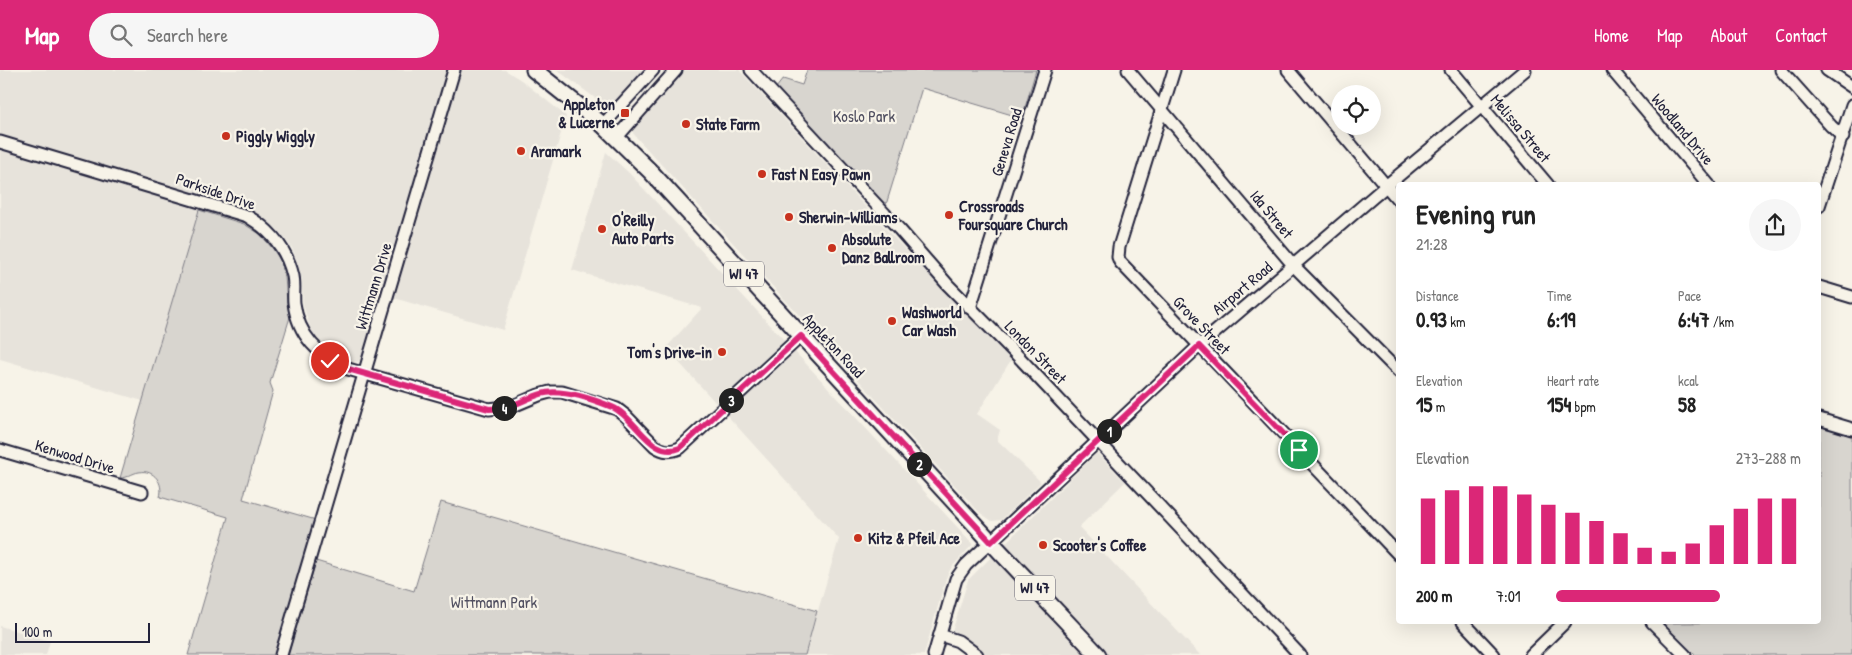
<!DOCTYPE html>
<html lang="en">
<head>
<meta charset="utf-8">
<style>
	:root { --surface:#fff; --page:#f6f6f6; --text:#222; --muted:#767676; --accent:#db2777 }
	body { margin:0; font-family:"Patrick Hand",sans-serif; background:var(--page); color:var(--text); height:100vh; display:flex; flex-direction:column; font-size:19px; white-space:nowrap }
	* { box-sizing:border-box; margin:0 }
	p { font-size:16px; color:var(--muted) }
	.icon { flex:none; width:28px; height:28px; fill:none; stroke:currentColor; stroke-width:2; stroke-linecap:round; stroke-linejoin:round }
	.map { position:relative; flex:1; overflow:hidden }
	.panel { position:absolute; left:1396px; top:112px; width:425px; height:442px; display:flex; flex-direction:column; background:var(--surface); border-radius:5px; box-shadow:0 5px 20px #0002 }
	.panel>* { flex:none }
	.tools { position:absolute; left:1331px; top:15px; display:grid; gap:10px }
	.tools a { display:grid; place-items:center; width:50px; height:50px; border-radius:50%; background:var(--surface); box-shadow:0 5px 20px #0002; font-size:25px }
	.scale { position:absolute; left:15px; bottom:12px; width:135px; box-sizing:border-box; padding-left:5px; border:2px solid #22223b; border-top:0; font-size:14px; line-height:18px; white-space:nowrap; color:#22223b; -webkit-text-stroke:4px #f7f3e8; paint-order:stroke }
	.pin { position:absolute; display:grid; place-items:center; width:42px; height:42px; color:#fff; margin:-21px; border:2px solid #fff; border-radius:50%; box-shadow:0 1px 5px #0007 }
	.km { position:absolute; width:25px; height:25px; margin:-12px; border-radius:50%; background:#222; color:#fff; font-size:14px; line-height:25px; text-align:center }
	.round { display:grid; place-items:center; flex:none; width:52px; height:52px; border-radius:26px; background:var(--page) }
	.head { display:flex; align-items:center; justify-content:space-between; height:85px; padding:0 20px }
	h1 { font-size:28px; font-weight:800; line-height:38px }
	.figures { display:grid; grid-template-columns:repeat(3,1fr); gap:8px; height:85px; padding:5px 20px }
	.figures div { display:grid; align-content:center }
	.figures b { font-size:21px; font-weight:800 }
	.figures small { font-size:14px; font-weight:400 }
	.figures p { font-size:14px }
	.chart { height:140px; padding:10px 20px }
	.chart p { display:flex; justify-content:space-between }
	.chart svg { width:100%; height:90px; margin-top:5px; stroke:var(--accent); stroke-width:6 }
	ul { padding:0 20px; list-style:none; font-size:16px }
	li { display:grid; grid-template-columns:80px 60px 1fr; align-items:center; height:38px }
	li i { height:12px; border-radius:6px; background:var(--accent) }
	header { display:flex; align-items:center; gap:30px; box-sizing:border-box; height:70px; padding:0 25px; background:var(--accent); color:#fff }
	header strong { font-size:24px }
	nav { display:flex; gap:28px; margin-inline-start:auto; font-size:18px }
	.search { width:350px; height:45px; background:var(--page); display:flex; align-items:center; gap:12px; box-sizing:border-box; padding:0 18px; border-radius:28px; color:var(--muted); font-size:19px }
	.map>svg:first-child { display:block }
	.built { fill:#e7e3db }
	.green { fill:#d8d5cf; stroke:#7d7c85 }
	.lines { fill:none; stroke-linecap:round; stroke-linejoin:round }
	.minor-casing { stroke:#22223b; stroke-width:15 }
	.major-casing { stroke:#22223b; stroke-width:19 }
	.minor { stroke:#f7f3e8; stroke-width:11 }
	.major { stroke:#f7f3e8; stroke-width:15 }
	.route-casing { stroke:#fff; stroke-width:10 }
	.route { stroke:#db2777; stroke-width:6 }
	.poi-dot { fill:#c8321e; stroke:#f7f3e8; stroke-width:2 }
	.labels { text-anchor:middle; stroke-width:4.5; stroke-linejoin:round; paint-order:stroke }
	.shield { fill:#f7f3e8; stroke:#62616f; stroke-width:1 }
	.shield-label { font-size:15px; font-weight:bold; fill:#22223b }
	.poi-label { font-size:16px; font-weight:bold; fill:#22223b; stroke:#f7f3e8; text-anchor:start }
	.park-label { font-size:16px; fill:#504f60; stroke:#f7f3e8 }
	.street-label { font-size:16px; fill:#22223b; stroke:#f7f3e8 }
</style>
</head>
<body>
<header>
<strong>Map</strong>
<div class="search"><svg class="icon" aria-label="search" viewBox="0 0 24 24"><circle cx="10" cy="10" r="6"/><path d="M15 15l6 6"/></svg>Search here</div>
<nav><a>Home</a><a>Map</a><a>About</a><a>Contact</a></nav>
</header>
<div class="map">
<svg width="1852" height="585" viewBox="0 0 1852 585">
	<rect width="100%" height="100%" fill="#f7f3e8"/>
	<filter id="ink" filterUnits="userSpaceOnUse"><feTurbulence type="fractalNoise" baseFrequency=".02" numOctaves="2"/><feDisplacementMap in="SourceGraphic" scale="10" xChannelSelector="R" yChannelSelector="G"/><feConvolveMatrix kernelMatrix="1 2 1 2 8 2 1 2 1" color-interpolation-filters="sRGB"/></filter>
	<g filter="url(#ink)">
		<!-- built -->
		<g class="built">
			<polygon points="0,0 505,0 521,10 566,46 503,260 394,228 384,223 363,288 358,292 352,292 341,288 333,284 319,270 311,260 303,235 302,210 297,191 292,178 286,170 277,159 250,140 204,125 143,331 0,289"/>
			<polygon points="557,0 645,0 616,31 606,36"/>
			<polygon points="681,0 739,0 925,201 1011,290 977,344 1000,360 997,370 1041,412 1001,450 992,451 979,442 637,68 633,63 634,54"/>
			<polygon points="606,82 628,102 658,134 973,474 951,498 946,508 924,585 805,585 839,469 666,278 702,238 572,200"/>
			<polygon points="1097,383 1125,412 1079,457 1200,585 985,585 975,576 952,562 968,510"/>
			<polygon points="0,556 50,571 46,585 0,585"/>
		</g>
		<!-- green -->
		<g class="green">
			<polygon points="807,0 1036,0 1022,48 922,18 885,138 776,18 783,9 802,15"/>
			<path d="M199,140L244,154L260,164L273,179L280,190L285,207L287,232L290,247L270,313L273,321L243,429L316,450L276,585H188L228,447L160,427C164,413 154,399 139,402C132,403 127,408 120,408Z"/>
			<polygon points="1819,356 1852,366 1852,585 1695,585 1662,553 1819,552"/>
			<polygon points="441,432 817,541 805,585 288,585 316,491 414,521"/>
		</g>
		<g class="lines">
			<defs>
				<g id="minor">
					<polyline points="751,0 899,159 948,215 1015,283 1300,585"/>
					<polyline points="1128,0 1294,196 1399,302"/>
					<polyline points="1174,0 1119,177 1118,187 1120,192 1399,485"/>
					<polyline points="1288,0 1399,131"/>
					<polyline points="1451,0 1548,115"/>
					<polyline points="1612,0 1709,115"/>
					<polyline points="1781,0 1831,56 1843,67"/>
					<polyline points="1827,0 1852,17"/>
					<polyline points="603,55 653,0"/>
					<polyline points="617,67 676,0"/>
					<path d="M0,72L247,146C271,160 287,180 293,206C295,215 293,224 294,233C298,265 319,287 348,299L489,339L513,336L539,325L550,322H562L617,339L626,346L655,376C664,382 670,382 680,378L801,266"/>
					<polyline points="1819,136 1852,35"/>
					<polyline points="1819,217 1852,227"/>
					<polyline points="970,238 1045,0"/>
					<polyline points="1819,349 1852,359"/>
					<polyline points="0,380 142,422"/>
					<polyline points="1463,552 1494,585"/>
					<polyline points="1652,552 1685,585"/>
					<polyline points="940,565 958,571 977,585"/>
					<polyline points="281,585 454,0"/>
					<polyline points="934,585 956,509 966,495 1199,276 1386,116 1525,0"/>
					<polyline points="1531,585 1565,552"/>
				</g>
				<polyline id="major" points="534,0 603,55 651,102 991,472 1098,585"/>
			</defs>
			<!-- minor casing -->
			<use href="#minor" class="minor-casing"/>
			<!-- major casing -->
			<use href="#major" class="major-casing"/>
			<!-- minor -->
			<use href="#minor" class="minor"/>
			<!-- major -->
			<use href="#major" class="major"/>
		</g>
	</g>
	<g class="lines" filter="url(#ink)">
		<defs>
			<path id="route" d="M330,291L348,299L489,339C512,339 521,330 541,324C561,318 592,329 612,337C636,347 651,390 680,378L801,266L991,472L1199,276L1299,380"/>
		</defs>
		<!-- route casing -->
		<use href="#route" class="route-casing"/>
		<!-- route -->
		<use href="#route" class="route"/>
	</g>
	<!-- markers -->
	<g class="poi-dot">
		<rect x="620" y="38" width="10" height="10" rx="2.5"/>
		<circle cx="686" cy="54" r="5"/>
		<circle cx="226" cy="66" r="5"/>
		<circle cx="521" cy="81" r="5"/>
		<circle cx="762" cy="104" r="5"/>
		<circle cx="949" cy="145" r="5"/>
		<circle cx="789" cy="147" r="5"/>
		<circle cx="602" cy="159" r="5"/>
		<circle cx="832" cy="178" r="5"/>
		<circle cx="892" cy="251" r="5"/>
		<circle cx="722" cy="282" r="5"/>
		<circle cx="858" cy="468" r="5"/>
		<circle cx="1043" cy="475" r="5"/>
	</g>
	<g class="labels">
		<!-- shield labels -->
		<g class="shield">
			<rect x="724" y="191.5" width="40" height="25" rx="4"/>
			<rect x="1015" y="505.5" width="40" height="25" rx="4"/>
		</g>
		<g class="shield-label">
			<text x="744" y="209">WI 47</text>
			<text x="1035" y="523">WI 47</text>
		</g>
		<!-- poi labels -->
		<g class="poi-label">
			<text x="615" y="40" text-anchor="end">Appleton<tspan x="615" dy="18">&amp; Lucerne</tspan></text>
			<text x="696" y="60">State Farm</text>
			<text x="236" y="72">Piggly Wiggly</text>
			<text x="531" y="87">Aramark</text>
			<text x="772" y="110">Fast N Easy Pawn</text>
			<text x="959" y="142">Crossroads<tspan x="959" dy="18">Foursquare Church</tspan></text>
			<text x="799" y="153">Sherwin-Williams</text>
			<text x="612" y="156">O'Reilly<tspan x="612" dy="18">Auto Parts</tspan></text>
			<text x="842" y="175">Absolute<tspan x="842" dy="18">Danz Ballroom</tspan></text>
			<text x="902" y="248">Washworld<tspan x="902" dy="18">Car Wash</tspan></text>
			<text x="712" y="288" text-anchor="end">Tom's Drive-in</text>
			<text x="868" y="474">Kitz &amp; Pfeil Ace</text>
			<text x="1053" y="481">Scooter's Coffee</text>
		</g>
		<!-- park labels -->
		<g class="park-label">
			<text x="864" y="52">Koslo Park</text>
			<text x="494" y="538">Wittmann Park</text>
		</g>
		<!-- street labels -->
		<g class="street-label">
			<text transform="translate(1521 58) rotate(50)" y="6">Melissa Street</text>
			<text transform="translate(1683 59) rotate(50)" y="6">Woodland Drive</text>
			<text transform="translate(1006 72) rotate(-73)" y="6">Geneva Road</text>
			<text transform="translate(216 121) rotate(19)" y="6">Parkside Drive</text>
			<text transform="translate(1272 144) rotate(50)" y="6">Ida Street</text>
			<text transform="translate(373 216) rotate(-73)" y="6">Wittmann Drive</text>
			<text transform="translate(1242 218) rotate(-40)" y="6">Airport Road</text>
			<text transform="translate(1202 255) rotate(46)" y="6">Grove Street</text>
			<text transform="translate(834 275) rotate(47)" y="6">Appleton Road</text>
			<text transform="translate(1036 282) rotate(46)" y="6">London Street</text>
			<text transform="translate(75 386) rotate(17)" y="6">Kenwood Drive</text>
		</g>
	</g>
</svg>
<div class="tools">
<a><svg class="icon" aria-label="locate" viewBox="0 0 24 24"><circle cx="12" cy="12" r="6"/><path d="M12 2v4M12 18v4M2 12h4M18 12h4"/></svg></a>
</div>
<div class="scale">100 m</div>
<div class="pin" style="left:1299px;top:380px;background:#1e9e55"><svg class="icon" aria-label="arrive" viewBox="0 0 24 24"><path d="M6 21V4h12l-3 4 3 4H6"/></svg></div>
<div class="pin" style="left:330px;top:291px;background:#d93025"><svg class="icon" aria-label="check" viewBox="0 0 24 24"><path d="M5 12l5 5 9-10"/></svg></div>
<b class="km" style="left:1109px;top:361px">1</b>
<b class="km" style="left:919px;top:394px">2</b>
<b class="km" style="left:731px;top:330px">3</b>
<b class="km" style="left:504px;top:338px">4</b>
<section class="panel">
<div class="head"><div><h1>Evening run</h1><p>21:28</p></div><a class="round"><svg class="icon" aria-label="share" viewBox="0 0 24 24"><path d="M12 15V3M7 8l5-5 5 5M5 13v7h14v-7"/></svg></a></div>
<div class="figures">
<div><p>Distance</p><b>0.93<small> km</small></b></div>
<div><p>Time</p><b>6:19</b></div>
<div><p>Pace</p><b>6:47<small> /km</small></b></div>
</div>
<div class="figures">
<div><p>Elevation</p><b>15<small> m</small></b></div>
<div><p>Heart rate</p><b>154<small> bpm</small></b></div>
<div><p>kcal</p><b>58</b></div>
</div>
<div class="chart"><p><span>Elevation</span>273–288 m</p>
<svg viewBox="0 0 160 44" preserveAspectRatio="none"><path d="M5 44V12M15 44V8M25 44V6M35 44V6M45 44V10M55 44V15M65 44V19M75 44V23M85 44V29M95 44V36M105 44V38M115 44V34M125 44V25M135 44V17M145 44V12M155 44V12"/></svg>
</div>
<ul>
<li><b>200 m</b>7:01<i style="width:67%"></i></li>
</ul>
</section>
</div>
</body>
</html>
